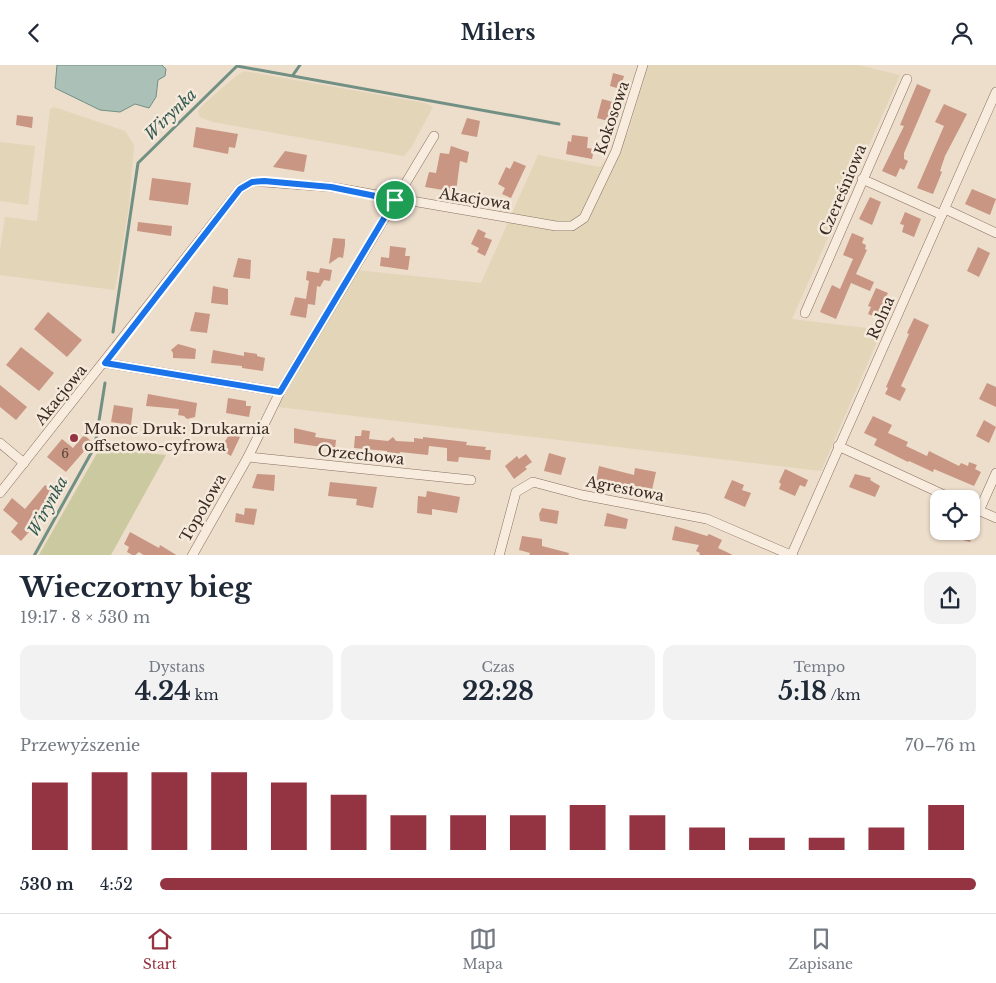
<!DOCTYPE html>
<html lang="pl">
<head>
<meta charset="utf-8">
<style>
	:root { --surface:#fff; --page:#f2f2f3; --text:#1f2937; --muted:#747a83; --line:#e0e1e3; --accent:#943342 }
	body { margin:0; font-family:"Libre Baskerville",serif; background:var(--page); color:var(--text); height:100vh; display:flex; flex-direction:column; font-size:19px; white-space:nowrap }
	* { box-sizing:border-box; margin:0 }
	p { font-size:16px; color:var(--muted) }
	.icon { flex:none; width:28px; height:28px; fill:none; stroke:currentColor; stroke-width:2; stroke-linecap:round; stroke-linejoin:round }
	.map { position:relative; height:490px; overflow:hidden }
	.drawer { display:flex; flex-direction:column; background:var(--surface); flex:1 }
	.drawer>* { flex:none }
	.fabs { position:absolute; left:930px; top:425px; display:grid; gap:10px }
	.fabs a { display:grid; place-items:center; width:50px; height:50px; border-radius:10px; background:var(--surface); box-shadow:0 1px 4px #0004; font-size:25px }
	.pin { position:absolute; display:grid; place-items:center; width:42px; height:42px; color:#fff; margin:-21px; border:2px solid #fff; border-radius:50%; box-shadow:0 1px 5px #0007 }
	.round { display:grid; place-items:center; flex:none; width:52px; height:52px; border-radius:15px; background:var(--page) }
	.headline { display:flex; align-items:center; justify-content:space-between; height:85px; padding:0 20px }
	h1 { font-size:28px; font-weight:800; line-height:38px }
	.stats { display:grid; grid-template-columns:repeat(3,1fr); gap:8px; height:85px; padding:5px 20px }
	.stats div { display:grid; align-content:center; border-radius:12px; background:var(--page); text-align:center }
	.stats b { font-size:25px; font-weight:800 }
	.stats small { font-size:14px; font-weight:400 }
	.stats p { font-size:14px }
	.chart { height:140px; padding:10px 20px }
	.chart p { display:flex; justify-content:space-between }
	.chart svg { width:100%; height:90px; margin-top:5px; stroke:var(--accent); stroke-width:6 }
	ul { padding:0 20px; list-style:none; font-size:16px }
	li { display:grid; grid-template-columns:80px 60px 1fr; align-items:center; height:38px }
	li i { height:12px; border-radius:6px; background:var(--accent) }
	header { display:flex; justify-content:space-between; align-items:center; height:65px; padding:0 20px; background:var(--surface); font-size:22px; font-weight:800 }
	.tab-bar { display:flex; justify-content:space-around; align-items:center; height:70px; border-top:1px solid var(--line); background:var(--surface); font-size:14px; color:var(--muted) }
	.tab-bar a { display:grid; justify-items:center; gap:2px }
	.tab-bar .on { color:var(--accent) }
	.map>svg:first-child { display:block }
	.farmland { fill:#e2d5b8 }
	.green { fill:#cbc99f }
	.water { fill:#abc1b7; stroke:#719084 }
	.lines { fill:none; stroke-linecap:round; stroke-linejoin:round }
	.stream { stroke:#719084; stroke-width:3 }
	.building { fill:#c89683 }
	.minor-casing { stroke:#896f60; stroke-width:10 }
	.minor { stroke:#f7ecde; stroke-width:9 }
	.route-casing { stroke:#fff; stroke-width:10 }
	.route { stroke:#1a73e8; stroke-width:6 }
	.poi-dot { fill:#943342; stroke:#f4e9da; stroke-width:2 }
	.labels { text-anchor:middle; stroke-width:5; stroke-linejoin:round; paint-order:stroke }
	.number-label { font-size:12px; fill:#5e453a }
	.street-label { font-size:15px; fill:#3a2a22; stroke:#f4e9da }
	.poi-label { font-size:15px; fill:#3a2a22; stroke:#f4e9da; text-anchor:start }
	.water-label { font-size:16px; font-style:italic; fill:#325951; stroke:#f4e9da }
</style>
</head>
<body>
<header><svg class="icon" aria-label="back" viewBox="0 0 24 24"><path d="M15 5l-7 7 7 7"/></svg>Milers<svg class="icon" aria-label="person" viewBox="0 0 24 24"><circle cx="12" cy="8" r="4"/><path d="M4 21q1-7 8-7t8 7"/></svg></header>
<div class="map">
<svg width="996" height="491" viewBox="0 0 996 491">
	<rect width="100%" height="100%" fill="#edddcb"/>
	<!-- farmland -->
	<g class="farmland">
		<polygon points="648,0 858,0 900,10 792,254 882,265 821,406 278,342 356,205 481,218 538,90 600,102 628,68"/>
		<polygon points="244,6 425,38 433,42 411,83 404,91 213,57 200,52 198,46 204,39 236,11"/>
		<polygon points="54,42 125,66 134,80 129,141 115,225 0,210 0,186 5,152 37,156 50,44"/>
		<polygon points="0,77 35,81 28,140 0,136"/>
	</g>
	<!-- green -->
	<polygon class="green" points="100,383 166,390 111,490 39,490"/>
	<!-- water -->
	<polygon class="water" points="57,0 162,0 166,4 165,11 158,15 156,32 149,43 135,39 120,47 100,45 55,23"/>
	<g class="lines">
		<!-- stream -->
		<g class="stream">
			<polyline points="293,10 300,0"/>
			<polyline points="113,267 138,98 237,1 559,59"/>
			<polyline points="34,491 95,381 105,318"/>
		</g>
	</g>
	<!-- building -->
	<g class="building">
		<polygon points="613,8 624,11 620,24 610,21"/>
		<polygon points="917,19 931,25 904,88 904,94 908,96 904,105 900,103 896,112 882,106 904,61 900,60"/>
		<polygon points="602,34 613,37 608,56 597,53"/>
		<polygon points="944,39 967,49 945,91 940,106 942,107 933,129 917,123 944,61 935,57"/>
		<polygon points="17,50 33,52 32,63 16,60"/>
		<polygon points="467,53 480,56 477,72 461,69"/>
		<polygon points="196,62 238,69 235,83 229,82 228,89 193,82"/>
		<polygon points="572,70 588,72 587,83 594,84 592,94 566,89 568,76 571,77"/>
		<polygon points="451,81 469,87 467,98 460,96 456,127 425,122 429,107 436,108 440,88 449,89"/>
		<polygon points="285,86 307,90 304,107 273,102"/>
		<polygon points="514,96 526,101 511,133 502,129 505,123 498,119 506,102 510,104"/>
		<polygon points="152,113 191,118 188,140 149,135"/>
		<polygon points="972,124 996,134 990,150 965,139"/>
		<polygon points="870,132 881,137 872,160 859,154"/>
		<polygon points="905,147 921,154 914,172 902,167 904,160 900,159"/>
		<polygon points="138,157 172,161 171,171 137,166"/>
		<polygon points="478,164 486,168 484,172 492,175 485,191 477,187 479,183 471,179"/>
		<polygon points="852,168 864,173 862,178 866,180 865,184 867,185 856,209 874,217 870,226 851,218 836,254 820,247 832,220 840,224 853,194 843,190"/>
		<polygon points="333,173 345,174 345,180 343,193 339,192 329,199"/>
		<polygon points="390,181 406,183 405,191 410,191 408,205 380,201 381,192 389,193"/>
		<polygon points="978,182 990,188 979,212 967,206"/>
		<polygon points="238,193 251,195 250,214 233,212"/>
		<polygon points="320,203 332,205 330,216 324,215 320,222 317,221 315,240 308,239 306,253 290,250 295,232 306,234 309,216 306,215 307,206 319,208"/>
		<polygon points="213,221 228,224 228,240 211,238"/>
		<polygon points="876,223 888,228 886,232 889,234 885,242 883,241 876,252 868,249 871,242 868,241"/>
		<polygon points="48,247 82,275 67,292 34,264"/>
		<polygon points="195,247 210,249 207,268 190,266"/>
		<polygon points="914,253 929,260 901,321 906,324 900,336 885,329 888,323 886,322 909,269 907,268"/>
		<polygon points="178,279 196,284 195,294 173,293 173,288 171,285"/>
		<polygon points="21,282 54,308 39,326 6,300"/>
		<polygon points="213,285 244,291 244,287 257,289 257,291 265,293 263,306 242,303 242,301 211,298"/>
		<polygon points="987,318 996,322 996,342 979,334"/>
		<polygon points="0,320 27,342 16,355 0,342"/>
		<polygon points="148,329 197,338 195,352 187,354 184,351 178,350 179,344 146,341"/>
		<polygon points="228,333 246,336 246,341 251,341 249,352 226,348"/>
		<polygon points="114,340 133,343 131,360 111,357"/>
		<polygon points="873,351 892,360 888,368 908,377 906,381 927,391 929,386 959,401 961,398 968,401 969,397 977,400 975,404 981,407 974,421 941,407 934,404 933,407 909,396 908,397 874,380 877,374 864,368"/>
		<polygon points="984,355 996,362 989,378 976,371"/>
		<polygon points="294,363 316,368 315,372 336,375 335,384 294,378"/>
		<polygon points="362,365 370,366 369,374 388,376 393,372 396,376 414,377 414,373 423,374 423,372 467,377 466,380 486,382 485,385 491,385 490,395 459,392 458,397 447,396 447,383 429,381 428,390 400,387 399,391 387,389 387,386 354,383 355,371 361,371"/>
		<polygon points="231,367 240,372 231,391 220,384"/>
		<polygon points="84,370 92,377 66,407 47,392 62,374 73,383"/>
		<polygon points="549,388 566,393 561,410 544,406"/>
		<polygon points="526,389 532,397 525,402 527,404 514,414 505,401 517,391 519,394"/>
		<polygon points="599,401 634,410 635,403 656,407 652,425 618,418 610,420 596,417"/>
		<polygon points="785,404 808,415 805,422 800,420 795,431 779,424 781,419 779,417"/>
		<polygon points="257,409 275,410 274,426 252,423"/>
		<polygon points="855,409 871,413 870,415 880,421 875,432 849,422"/>
		<polygon points="732,415 744,420 742,425 751,428 745,442 724,433"/>
		<polygon points="330,417 377,422 373,443 356,440 357,434 328,431"/>
		<polygon points="45,420 60,432 21,476 11,467 18,458 3,445 12,433 25,444"/>
		<polygon points="427,426 460,432 457,448 432,444 432,450 417,448 418,431 426,432"/>
		<polygon points="245,443 257,444 254,460 235,457 236,448 244,450"/>
		<polygon points="542,443 559,446 557,459 540,456 539,449"/>
		<polygon points="607,448 628,454 626,464 604,461"/>
		<polygon points="675,461 707,471 709,469 722,475 718,483 735,491 699,491 700,488 696,486 699,480 672,475"/>
		<polygon points="958,466 975,466 970,477 955,473"/>
		<polygon points="130,467 159,483 160,480 178,491 145,491 139,487 134,491 127,487 129,482 124,479"/>
		<polygon points="522,471 542,474 542,481 569,488 568,491 529,491 530,488 519,485"/>
	</g>
	<g class="lines">
		<defs>
			<g id="minor">
				<polyline points="862,114 942,150"/>
				<polyline points="945,144 996,168"/>
				<polyline points="805,248 907,14"/>
				<polyline points="105,298 280,327"/>
				<polyline points="0,378 24,398"/>
				<polyline points="838,381 953,434"/>
				<polyline points="248,392 471,415"/>
				<polyline points="0,428 240,124 252,117 264,117 331,122 556,161 572,161 584,153 616,86 643,0"/>
				<polyline points="971,442 996,453"/>
				<polyline points="979,446 996,408"/>
				<polyline points="192,491 248,392 280,327 434,71"/>
				<polyline points="499,491 516,427 533,417 582,430 707,454 793,491"/>
				<polyline points="791,491 996,27"/>
			</g>
		</defs>
		<!-- minor casing -->
		<use href="#minor" class="minor-casing"/>
		<!-- minor -->
		<use href="#minor" class="minor"/>
	</g>
	<g class="lines">
		<defs>
			<polygon id="route" points="264,116 331,122 395,135 280,327 105,298 240,124 252,117"/>
		</defs>
		<!-- route casing -->
		<use href="#route" class="route-casing"/>
		<!-- route -->
		<use href="#route" class="route"/>
	</g>
	<!-- markers -->
	<circle class="poi-dot" cx="74" cy="373" r="5"/>
	<g class="labels">
		<!-- number labels -->
		<g class="number-label">
			<text x="65" y="393">6</text>
		</g>
		<!-- street labels -->
		<g class="street-label">
			<text transform="translate(612 53) rotate(-71)" y="5">Kokosowa</text>
			<text transform="translate(843 125) rotate(-67)" y="5">Czereśniowa</text>
			<text transform="translate(475 134) rotate(9)" y="5">Akacjowa</text>
			<text transform="translate(881 253) rotate(-66)" y="5">Rolna</text>
			<text transform="translate(61 330) rotate(-51)" y="5">Akacjowa</text>
			<text transform="translate(361 390) rotate(6)" y="5">Orzechowa</text>
			<text transform="translate(625 424) rotate(11)" y="5">Agrestowa</text>
			<text transform="translate(203 443) rotate(-60)" y="5">Topolowa</text>
		</g>
		<!-- poi labels -->
		<g class="poi-label">
			<text x="84" y="369">Monoc Druk: Drukarnia<tspan x="84" dy="17">offsetowo-cyfrowa</tspan></text>
		</g>
		<!-- water labels -->
		<g class="water-label">
			<text transform="translate(170 49) rotate(-44)" y="6">Wirynka</text>
			<text transform="translate(47 441) rotate(-61)" y="6">Wirynka</text>
		</g>
	</g>
</svg>
<div class="fabs">
<a><svg class="icon" aria-label="locate" viewBox="0 0 24 24"><circle cx="12" cy="12" r="6"/><path d="M12 2v4M12 18v4M2 12h4M18 12h4"/></svg></a>
</div>
<div class="pin" style="left:395px;top:135px;background:#1e9e55"><svg class="icon" aria-label="arrive" viewBox="0 0 24 24"><path d="M6 21V4h12l-3 4 3 4H6"/></svg></div>
</div>
<section class="drawer">
<div class="headline"><div><h1>Wieczorny bieg</h1><p>19:17 · 8 × 530 m</p></div><a class="round"><svg class="icon" aria-label="share" viewBox="0 0 24 24"><path d="M12 15V3M7 8l5-5 5 5M5 13v7h14v-7"/></svg></a></div>
<div class="stats">
<div><p>Dystans</p><b>4.24<small> km</small></b></div>
<div><p>Czas</p><b>22:28</b></div>
<div><p>Tempo</p><b>5:18<small> /km</small></b></div>
</div>
<div class="chart"><p><span>Przewyższenie</span>70–76 m</p>
<svg viewBox="0 0 160 44" preserveAspectRatio="none"><path d="M5 44V11M15 44V6M25 44V6M35 44V6M45 44V11M55 44V17M65 44V27M75 44V27M85 44V27M95 44V22M105 44V27M115 44V33M125 44V38M135 44V38M145 44V33M155 44V22"/></svg>
</div>
<ul>
<li><b>530 m</b>4:52<i style="width:100%"></i></li>
</ul>
</section>
<nav class="tab-bar">
<a class="on"><svg class="icon" aria-label="home" viewBox="0 0 24 24"><path d="M3 11l9-7 9 7M6 9v11h12V9"/></svg>Start</a>
<a><svg class="icon" aria-label="map" viewBox="0 0 24 24"><path d="M3 6l6-2 6 2 6-2v14l-6 2-6-2-6 2zM9 4v14M15 6v14"/></svg>Mapa</a>
<a><svg class="icon" aria-label="saved" viewBox="0 0 24 24"><path d="M7 4h10v16l-5-4-5 4z"/></svg>Zapisane</a>
</nav>
</body>
</html>
